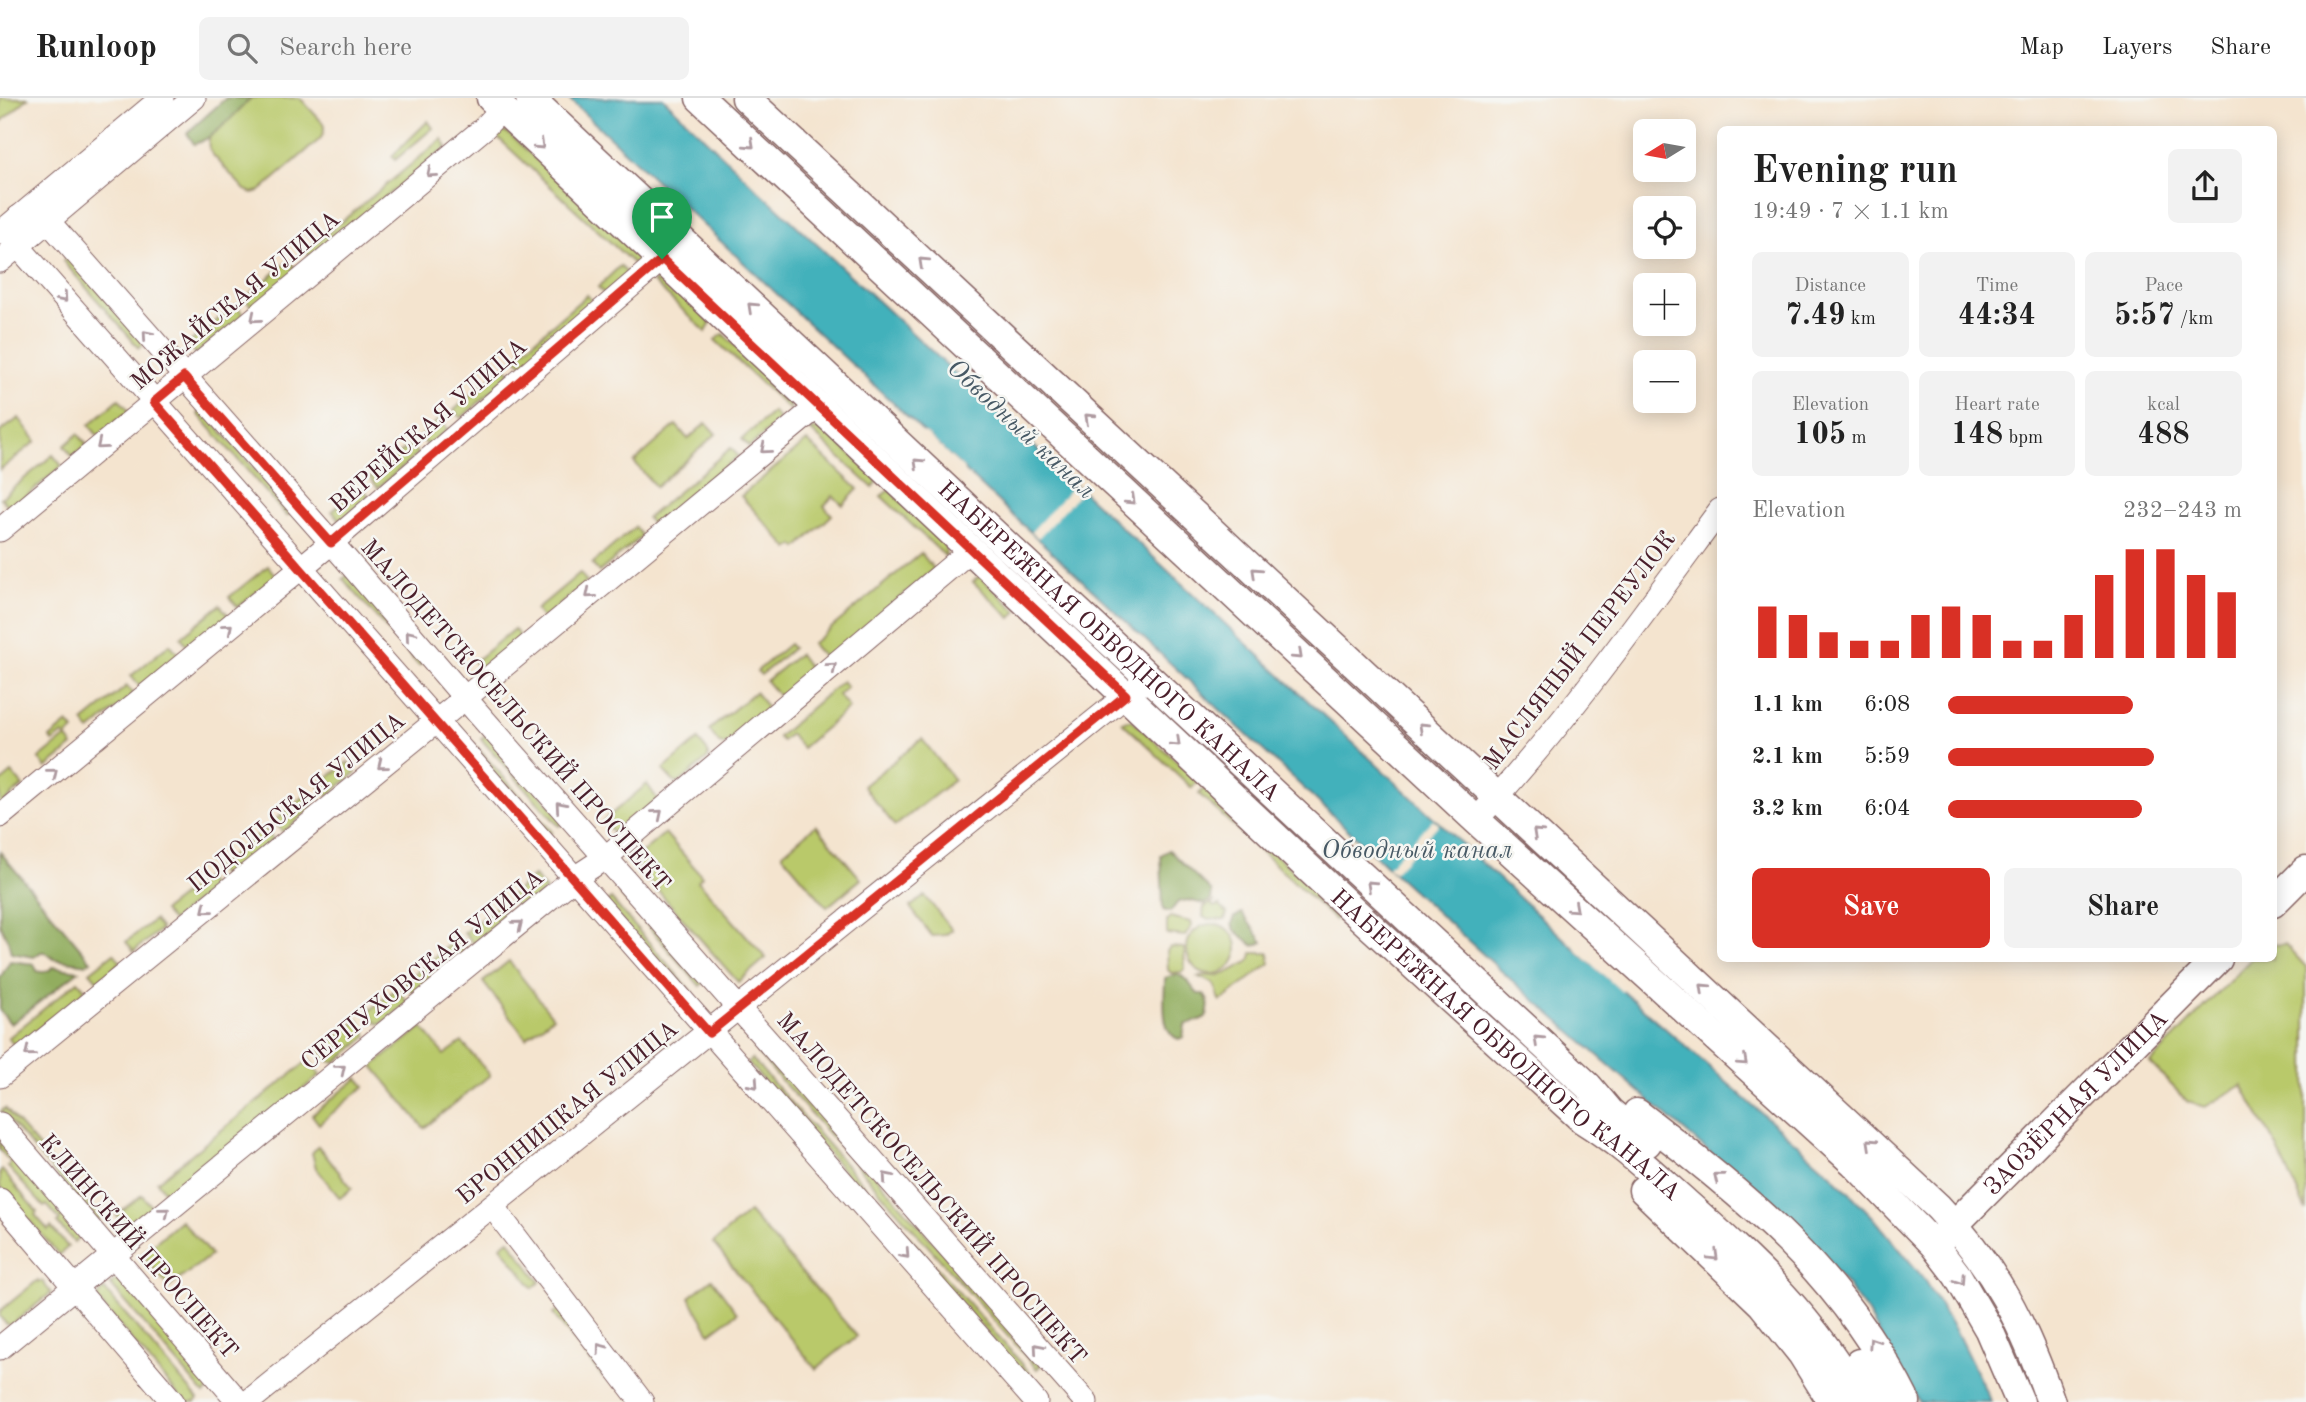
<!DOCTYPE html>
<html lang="en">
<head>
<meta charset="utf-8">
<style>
	:root { --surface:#fff; --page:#f2f2f2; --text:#222; --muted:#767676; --line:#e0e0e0; --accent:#d93025 }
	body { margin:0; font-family:"Old Standard TT",serif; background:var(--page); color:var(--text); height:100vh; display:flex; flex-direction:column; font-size:26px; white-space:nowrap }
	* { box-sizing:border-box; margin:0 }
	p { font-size:23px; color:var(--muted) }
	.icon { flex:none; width:38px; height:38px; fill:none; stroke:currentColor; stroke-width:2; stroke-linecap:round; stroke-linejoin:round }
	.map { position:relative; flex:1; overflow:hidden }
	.drawer { position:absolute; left:1717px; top:28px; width:560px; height:836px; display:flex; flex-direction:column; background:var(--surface); border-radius:10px; box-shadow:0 4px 18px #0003 }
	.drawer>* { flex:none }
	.needle { width:46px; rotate:259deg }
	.buttons { position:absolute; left:1633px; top:21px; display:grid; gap:14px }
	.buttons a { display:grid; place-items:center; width:63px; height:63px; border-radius:10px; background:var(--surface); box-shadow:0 4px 18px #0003; font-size:35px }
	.pin { position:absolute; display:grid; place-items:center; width:60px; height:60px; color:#fff; margin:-72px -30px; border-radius:50% 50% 50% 0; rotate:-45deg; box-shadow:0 0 7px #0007 }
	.pin .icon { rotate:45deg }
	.round { display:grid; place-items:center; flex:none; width:74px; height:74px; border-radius:10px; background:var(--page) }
	.overview { display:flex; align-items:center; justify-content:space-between; height:119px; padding:0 35px }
	h1 { font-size:38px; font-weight:700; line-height:52px }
	.figures { display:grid; grid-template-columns:repeat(3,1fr); gap:10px; height:119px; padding:7px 35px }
	.figures div { display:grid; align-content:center; border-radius:10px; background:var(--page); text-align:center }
	.figures b { font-size:30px; font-weight:700 }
	.figures small { font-size:19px; font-weight:400 }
	.figures p { font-size:19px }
	.chart { height:196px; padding:14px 35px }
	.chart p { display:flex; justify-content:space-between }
	.chart svg { width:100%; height:126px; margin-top:7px; stroke:var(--accent); stroke-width:6 }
	.action { display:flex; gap:14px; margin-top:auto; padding:14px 35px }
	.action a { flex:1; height:80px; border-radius:10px; background:var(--accent); color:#fff; font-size:28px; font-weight:700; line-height:80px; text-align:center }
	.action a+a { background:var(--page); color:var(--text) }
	ul { padding:0 35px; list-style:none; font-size:23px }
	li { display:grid; grid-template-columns:112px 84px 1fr; align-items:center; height:52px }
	li i { height:18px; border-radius:9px; background:var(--accent) }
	header { display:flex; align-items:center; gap:42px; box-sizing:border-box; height:98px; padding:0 35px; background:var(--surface); border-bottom:2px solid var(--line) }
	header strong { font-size:33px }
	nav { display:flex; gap:38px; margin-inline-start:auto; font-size:24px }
	.search { width:490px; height:63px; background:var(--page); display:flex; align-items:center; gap:18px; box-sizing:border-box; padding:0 24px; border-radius:10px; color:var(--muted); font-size:26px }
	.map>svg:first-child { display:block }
	.green { fill:#b9c96b; stroke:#82744b; stroke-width:2 }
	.forest { fill:#92ad5f; stroke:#6e6645; stroke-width:2 }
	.water { fill:#42b1bb; stroke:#466873; stroke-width:2 }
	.pier { fill:#f4e4cf }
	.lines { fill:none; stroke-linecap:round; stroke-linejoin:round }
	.minor-casing { stroke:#866464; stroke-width:25 }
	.major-casing { stroke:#866464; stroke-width:31 }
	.minor { stroke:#fff; stroke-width:23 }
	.major { stroke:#fff; stroke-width:28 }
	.oneway { stroke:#ae9aa0 }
	.route-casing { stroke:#fff; stroke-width:14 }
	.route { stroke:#d93025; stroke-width:9 }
	.labels { text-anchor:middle; stroke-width:5; stroke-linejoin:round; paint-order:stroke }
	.street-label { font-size:24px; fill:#4a1f2b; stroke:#f6f6f2 }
	.water-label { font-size:26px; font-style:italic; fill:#475965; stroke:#f6f6f2 }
</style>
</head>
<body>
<header>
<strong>Runloop</strong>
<div class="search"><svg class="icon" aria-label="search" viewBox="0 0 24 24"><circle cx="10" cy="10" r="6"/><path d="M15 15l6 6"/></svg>Search here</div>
<nav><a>Map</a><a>Layers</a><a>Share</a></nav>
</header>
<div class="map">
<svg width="2306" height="1304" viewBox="0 0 2306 1304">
	<rect width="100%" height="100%" fill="#f6f6f2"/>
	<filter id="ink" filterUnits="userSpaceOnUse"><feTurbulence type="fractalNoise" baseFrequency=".0143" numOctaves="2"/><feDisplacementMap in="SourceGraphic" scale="14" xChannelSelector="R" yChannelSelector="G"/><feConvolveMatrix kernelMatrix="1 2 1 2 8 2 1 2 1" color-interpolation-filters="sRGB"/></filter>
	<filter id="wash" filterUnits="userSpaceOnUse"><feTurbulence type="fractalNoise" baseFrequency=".00686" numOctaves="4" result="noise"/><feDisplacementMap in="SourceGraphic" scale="28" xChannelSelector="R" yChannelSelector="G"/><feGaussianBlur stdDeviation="1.57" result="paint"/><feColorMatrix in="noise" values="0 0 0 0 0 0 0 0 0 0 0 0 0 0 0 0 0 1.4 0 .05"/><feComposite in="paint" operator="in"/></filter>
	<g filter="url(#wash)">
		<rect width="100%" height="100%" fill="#f4e4cf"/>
		<!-- green -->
		<g class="green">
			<polygon points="0,0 28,0 0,25"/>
			<path d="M251,0H300L323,25C325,31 324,37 319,42L260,93L252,95L245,92L212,56C208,50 207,45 210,38Z"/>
			<polygon points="428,23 433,30 395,62 392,58"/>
			<polygon points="503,34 508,35 636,155 639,164 637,169 494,36"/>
			<polygon points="442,41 447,49 311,160 306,153"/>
			<polygon points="68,158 144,245 139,250 63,163"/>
			<polygon points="289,163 298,173 253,210 245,200"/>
			<polygon points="620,168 628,176 605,197 598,189"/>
			<polygon points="658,182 667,184 711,225 706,234 653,184"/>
			<polygon points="587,197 595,206 523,267 515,259"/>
			<polygon points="236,207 244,217 196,256 188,246"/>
			<polygon points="723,236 758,270 758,273 761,271 790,301 790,312 715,242"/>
			<polygon points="505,268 512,276 461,320 454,312"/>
			<polygon points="119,301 129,313 98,338 89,327"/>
			<polygon points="203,312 292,414 287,418 198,316"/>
			<polygon points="773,314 780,322 749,349 742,341"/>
			<polygon points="19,320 36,343 0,372 0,334"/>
			<polygon points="439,322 448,331 428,348 420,339"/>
			<polygon points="706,325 716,336 656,389 634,364 676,327 688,341"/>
			<polygon points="816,331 825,332 878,382 873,390 810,332"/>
			<polygon points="78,336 87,347 73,359 64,348"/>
			<polygon points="807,343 858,391 843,407 833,398 824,408 832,417 797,450 794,447 789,451 741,398"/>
			<polygon points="410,347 418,356 378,390 370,380"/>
			<polygon points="731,350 738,358 653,428 647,420"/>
			<polygon points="53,357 62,368 11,411 1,400"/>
			<polygon points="361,388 369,398 341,423 332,413"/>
			<polygon points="889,392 945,445 946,459 881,398"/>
			<polygon points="635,429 642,438 599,474 592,466"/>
			<polygon points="921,455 934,471 826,562 812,546"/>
			<polygon points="268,468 276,478 238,509 229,499"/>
			<polygon points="580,475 587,484 543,521 536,512"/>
			<polygon points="348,477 423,564 419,568 343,481"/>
			<polygon points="979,478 1017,513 1011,520 973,484"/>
			<polygon points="220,507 229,518 189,550 181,539"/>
			<polygon points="514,531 521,540 481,573 474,564"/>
			<polygon points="170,546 180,558 141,590 131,578"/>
			<polygon points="789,546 793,550 761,577 757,573"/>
			<polygon points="799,556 812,574 782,598 778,597 766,583"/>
			<polygon points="842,583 847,589 838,597 849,610 802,650 790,636 782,643 778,639"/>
			<polygon points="127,588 134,596 90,633 83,624"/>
			<polygon points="755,594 765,606 767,612 725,647 719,645 709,632"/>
			<polygon points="1127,622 1132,622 1198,683 1192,690 1122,624"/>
			<polygon points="68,625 74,632 66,639 73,648 46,670 39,661 66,639 63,636 53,644 50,640"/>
			<polygon points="487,636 564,723 559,728 481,641"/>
			<polygon points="922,641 954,682 895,728 863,688"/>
			<polygon points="698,642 708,654 708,660 679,685 674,684 663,672"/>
			<polygon points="474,646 552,734 547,738 470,651"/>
			<polygon points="348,664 356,675 327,698 319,687"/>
			<polygon points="12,675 23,688 0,707 0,685"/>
			<polygon points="647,686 658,702 616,738 603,723"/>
			<polygon points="1205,690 1340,817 1335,822 1199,696"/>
			<polygon points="305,698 313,709 283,734 274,723"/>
			<polygon points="816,727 861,781 827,809 782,756"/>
			<polygon points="265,731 273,741 224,781 216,770"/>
			<polygon points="665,735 702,778 698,783 766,860 738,884 632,763"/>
			<polygon points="534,778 546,792 522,811 518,810 509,799"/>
			<polygon points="205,780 213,790 172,823 163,813"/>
			<polygon points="623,791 704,884 700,888 619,795"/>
			<polygon points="925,798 952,832 945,837 932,838 910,809"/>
			<polygon points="611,801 692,894 688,898 606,805"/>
			<polygon points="1215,803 1211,806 1214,809 1219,807 1227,815 1225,822 1208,821 1203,819 1204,809"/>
			<polygon points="497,808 508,823 479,846 474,846 464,835"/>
			<polygon points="1170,819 1191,824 1192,828 1185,838 1167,836 1167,822"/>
			<polygon points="154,822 161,831 134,853 126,844"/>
			<circle cx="1212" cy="851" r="25"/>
			<polygon points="456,842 465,854 464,859 416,898 405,884"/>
			<polygon points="2285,846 2306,869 2306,1113 2277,1049 2242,987 2205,1009 2188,1004 2150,965 2251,861 2273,861 2273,847"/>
			<polygon points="1170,849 1184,850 1185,870 1182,874 1171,875 1168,872 1167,853"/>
			<polygon points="114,855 121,864 98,883 90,874"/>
			<path d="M1252,855H1269L1270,865L1224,901L1220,903L1218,900C1217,884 1212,884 1198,879C1206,876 1213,879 1221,877C1229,875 1235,871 1242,867C1248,864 1251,864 1252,855Z"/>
			<polygon points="509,863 553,919 526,940 483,884"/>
			<polygon points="78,883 86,892 16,949 8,940"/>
			<polygon points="397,890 408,905 381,926 376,924 368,914"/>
			<polygon points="358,922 368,938 335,965 329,963 320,953"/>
			<polygon points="422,929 444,957 462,944 490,977 424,1030 373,968"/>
			<polygon points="764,951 1041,1267 1037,1271 758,956"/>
			<polygon points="752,961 1031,1276 1027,1280 748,965"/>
			<polygon points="309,962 320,977 170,1100 157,1084"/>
			<polygon points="358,980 365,988 319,1026 312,1017"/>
			<polygon points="5,1010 100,1120 96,1123 1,1013"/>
			<polygon points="0,1040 82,1136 74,1144 57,1125 60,1122 47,1107 44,1109 7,1068 11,1065 0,1052"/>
			<polygon points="318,1048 352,1090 340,1100 316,1070 312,1055"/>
			<polygon points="2,1072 37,1114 35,1117 48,1132 51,1129 68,1149 59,1157 0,1088 0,1074"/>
			<polygon points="142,1097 152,1109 152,1114 129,1134 116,1117"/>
			<polygon points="749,1114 857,1238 816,1271 713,1145"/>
			<polygon points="181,1122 211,1157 169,1189 142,1156"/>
			<polygon points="509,1142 540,1184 533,1190 501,1148"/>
			<polygon points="120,1180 213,1288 204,1296 110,1186"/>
			<polygon points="712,1181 737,1215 710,1235 689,1199"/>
			<polygon points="38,1182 39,1184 42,1183 51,1195 11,1227 6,1226 0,1219 0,1213"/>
			<polygon points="104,1191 198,1301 195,1304 184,1304 96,1200"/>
			<polygon points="560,1211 609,1274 603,1279 553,1216"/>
		</g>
		<!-- forest -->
		<g class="forest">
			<path d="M226,0H251C238,13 212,43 194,46L187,35Z"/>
			<polygon points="1169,752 1212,794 1211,802 1204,806 1188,802 1178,804 1170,814 1163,812 1161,757"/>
			<polygon points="0,754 91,863 86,866 54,861 45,854 41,854 34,859 11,855 8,842 0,827"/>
			<polygon points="1242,815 1263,844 1254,848 1235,832 1232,826 1235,819"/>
			<path d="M10,863L34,866L37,873C44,875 48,874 53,869L79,873L11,926L0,913V880Z"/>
			<path d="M1177,876C1189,881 1190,888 1198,896H1204C1210,903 1209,910 1207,918C1200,924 1192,923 1185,927L1183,939L1179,941C1159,935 1165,897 1165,880Z"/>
		</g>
		<!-- water -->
		<polygon class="water" points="568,0 663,0 768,101 1577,853 1831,1076 1873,1119 1921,1177 1957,1235 1991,1304 1919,1304 1867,1214 1845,1185 1821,1157 1767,1105 1508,879 1394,775"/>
		<!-- pier -->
		<g class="pier">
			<polygon points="721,50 771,99 768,101 718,52"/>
			<polygon points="925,334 951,359 964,371 962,373 949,362 922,337"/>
			<polygon points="1075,386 1082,393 1038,440 1031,434"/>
			<polygon points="1433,721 1439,726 1394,775 1388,769"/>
			<polygon points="1579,851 1624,891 1622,894 1577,853"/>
		</g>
	</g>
	<g filter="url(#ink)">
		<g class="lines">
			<defs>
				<g id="minor">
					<polyline points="19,119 48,123 345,460 477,614 1086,1304"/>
					<polyline points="19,119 18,148 1036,1304"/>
					<polyline points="0,135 162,0"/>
					<polyline points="0,163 194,0"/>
					<polyline points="0,432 483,31 502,11"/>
					<polyline points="0,718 331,445 662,161"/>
					<path d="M1476,722C1566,625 1642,518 1720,412"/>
					<polyline points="0,978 465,600 818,308"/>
					<polyline points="0,1026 239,1304"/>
					<polyline points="0,1102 173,1304"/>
					<polyline points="492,1108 642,1304"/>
					<polyline points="0,1250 573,781 605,760 972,451"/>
					<polyline points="248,1304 1148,580"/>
				</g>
				<g id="major">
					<path id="s1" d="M491,0L1354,813L1582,1021C1621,1045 1652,1075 1686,1105C1752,1164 1818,1223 1859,1304"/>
					<path id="s2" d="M530,0L1004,445L1588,988L1610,1014L1647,1045"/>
					<polyline points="700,0 1476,722 1854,1065 1934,1147 1957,1177 1989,1232 2020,1304"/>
					<path d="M746,0L1938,1109C1996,1171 2023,1224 2051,1304"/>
					<polyline points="2273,805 2306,772"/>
					<path d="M1637,1015C1747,1100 1843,1176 1906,1304"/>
					<polyline points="1643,1092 1762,1206 1802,1256 1832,1304"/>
					<path id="s3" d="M1941,1140L2218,861"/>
					<polyline points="1859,1265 1880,1304"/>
				</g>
			</defs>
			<!-- minor casing -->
			<use href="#minor" class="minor-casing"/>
			<!-- major casing -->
			<use href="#major" class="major-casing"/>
			<!-- minor -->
			<use href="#minor" class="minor"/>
			<!-- major -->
			<use href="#major" class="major"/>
		</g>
		<!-- one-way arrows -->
		<defs><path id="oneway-chevron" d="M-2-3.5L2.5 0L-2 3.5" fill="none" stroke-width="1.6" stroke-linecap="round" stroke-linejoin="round" transform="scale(1.75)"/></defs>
		<g class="oneway">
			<use href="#oneway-chevron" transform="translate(750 46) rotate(43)"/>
			<use href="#oneway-chevron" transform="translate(540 47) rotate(43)"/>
			<use href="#oneway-chevron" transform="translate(431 75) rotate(140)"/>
			<use href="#oneway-chevron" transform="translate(923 164) rotate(-137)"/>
			<use href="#oneway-chevron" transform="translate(63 200) rotate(49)"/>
			<use href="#oneway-chevron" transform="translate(752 209) rotate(-137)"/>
			<use href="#oneway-chevron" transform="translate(255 220) rotate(140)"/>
			<use href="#oneway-chevron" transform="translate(147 237) rotate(-131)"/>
			<use href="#oneway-chevron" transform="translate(1089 320) rotate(-137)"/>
			<use href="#oneway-chevron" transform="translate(101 347) rotate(140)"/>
			<use href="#oneway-chevron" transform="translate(765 351) rotate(140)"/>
			<use href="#oneway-chevron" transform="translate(918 365) rotate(-137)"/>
			<use href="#oneway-chevron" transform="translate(1131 402) rotate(43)"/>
			<use href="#oneway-chevron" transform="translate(1256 474) rotate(-137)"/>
			<use href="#oneway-chevron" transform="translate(590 496) rotate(140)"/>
			<use href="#oneway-chevron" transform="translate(228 530) rotate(-40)"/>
			<use href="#oneway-chevron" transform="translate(410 537) rotate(-130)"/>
			<use href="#oneway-chevron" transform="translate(1298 557) rotate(43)"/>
			<use href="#oneway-chevron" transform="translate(832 569) rotate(-40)"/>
			<use href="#oneway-chevron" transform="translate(1423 629) rotate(-137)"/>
			<use href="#oneway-chevron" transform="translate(1176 644) rotate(43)"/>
			<use href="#oneway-chevron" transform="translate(382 667) rotate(141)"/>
			<use href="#oneway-chevron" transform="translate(53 675) rotate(-39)"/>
			<use href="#oneway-chevron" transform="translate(560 708) rotate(-131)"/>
			<use href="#oneway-chevron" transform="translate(658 716) rotate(-40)"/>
			<use href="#oneway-chevron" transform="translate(1537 735) rotate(-137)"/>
			<use href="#oneway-chevron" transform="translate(1371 787) rotate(-137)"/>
			<use href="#oneway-chevron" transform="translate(1574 810) rotate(42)"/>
			<use href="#oneway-chevron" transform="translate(206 811) rotate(141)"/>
			<use href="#oneway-chevron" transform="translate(518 827) rotate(-39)"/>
			<use href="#oneway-chevron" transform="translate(1704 890) rotate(-137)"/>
			<use href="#oneway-chevron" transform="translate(1538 942) rotate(-137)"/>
			<use href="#oneway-chevron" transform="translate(29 954) rotate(141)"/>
			<use href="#oneway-chevron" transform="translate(1743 963) rotate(42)"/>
			<use href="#oneway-chevron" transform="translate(341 971) rotate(-39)"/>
			<use href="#oneway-chevron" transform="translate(754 986) rotate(48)"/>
			<use href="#oneway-chevron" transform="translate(1871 1045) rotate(-137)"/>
			<use href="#oneway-chevron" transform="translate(887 1079) rotate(-131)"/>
			<use href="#oneway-chevron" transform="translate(1718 1079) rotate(-141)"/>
			<use href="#oneway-chevron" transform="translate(165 1114) rotate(-39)"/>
			<use href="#oneway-chevron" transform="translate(905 1156) rotate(48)"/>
			<use href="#oneway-chevron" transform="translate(1714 1158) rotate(44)"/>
			<use href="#oneway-chevron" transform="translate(1960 1182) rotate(56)"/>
			<use href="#oneway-chevron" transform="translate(1873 1244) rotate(-123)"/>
			<use href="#oneway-chevron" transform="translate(601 1250) rotate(-127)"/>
			<use href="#oneway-chevron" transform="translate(1038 1250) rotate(-131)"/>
		</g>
	</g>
	<g class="lines" filter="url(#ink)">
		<defs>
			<polygon id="route" points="662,161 1126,597 709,935 154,304 184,279 331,445"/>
		</defs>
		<!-- route casing -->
		<use href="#route" class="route-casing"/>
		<!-- route -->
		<use href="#route" class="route"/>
	</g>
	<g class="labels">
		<!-- street labels -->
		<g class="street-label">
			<text transform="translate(235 202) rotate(-40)" y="8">МОЖАЙСКАЯ УЛИЦА</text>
			<text transform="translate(428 327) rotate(-41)" y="8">ВЕРЕЙСКАЯ УЛИЦА</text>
			<text dy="8" stroke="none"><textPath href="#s2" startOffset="794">НАБЕРЕЖНАЯ ОБВОДНОГО КАНАЛА</textPath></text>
			<text transform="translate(1579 552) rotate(-52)" y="8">МАСЛЯНЫЙ ПЕРЕУЛОК</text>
			<text transform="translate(516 617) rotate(49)" y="8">МАЛОДЕТСКОСЕЛЬСКИЙ ПРОСПЕКТ</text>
			<text transform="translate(296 704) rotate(-39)" y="8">ПОДОЛЬСКАЯ УЛИЦА</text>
			<text transform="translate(422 871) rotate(-39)" y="8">СЕРПУХОВСКАЯ УЛИЦА</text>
			<text dy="8" stroke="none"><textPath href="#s1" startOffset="1388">НАБЕРЕЖНАЯ ОБВОДНОГО КАНАЛА</textPath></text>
			<text dy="8" stroke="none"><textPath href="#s3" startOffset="191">ЗАОЗЁРНАЯ УЛИЦА</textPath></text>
			<text transform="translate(567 1014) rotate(-39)" y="8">БРОННИЦКАЯ УЛИЦА</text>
			<text transform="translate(932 1090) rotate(49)" y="8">МАЛОДЕТСКОСЕЛЬСКИЙ ПРОСПЕКТ</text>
			<text transform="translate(139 1148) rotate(49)" y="8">КЛИНСКИЙ ПРОСПЕКТ</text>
		</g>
		<!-- water labels -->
		<g class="water-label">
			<text transform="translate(1022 330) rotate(43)" y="9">Обводный канал</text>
			<text x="1417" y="760">Обводный канал</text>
		</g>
	</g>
</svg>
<div class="buttons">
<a><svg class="needle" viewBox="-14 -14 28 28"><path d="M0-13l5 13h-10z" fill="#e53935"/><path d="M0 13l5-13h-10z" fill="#767676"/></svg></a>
<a><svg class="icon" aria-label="locate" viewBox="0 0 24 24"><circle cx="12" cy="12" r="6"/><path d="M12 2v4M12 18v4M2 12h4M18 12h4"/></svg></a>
<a>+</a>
<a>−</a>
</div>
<div class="pin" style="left:662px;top:161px;background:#1e9e55"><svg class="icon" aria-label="arrive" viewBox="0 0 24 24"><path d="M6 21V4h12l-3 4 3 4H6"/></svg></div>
<section class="drawer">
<div class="overview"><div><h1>Evening run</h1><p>19:49 · 7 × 1.1 km</p></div><a class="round"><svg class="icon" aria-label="share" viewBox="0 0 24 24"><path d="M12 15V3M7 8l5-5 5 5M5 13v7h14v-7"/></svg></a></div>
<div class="figures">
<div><p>Distance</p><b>7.49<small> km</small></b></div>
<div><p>Time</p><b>44:34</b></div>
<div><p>Pace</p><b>5:57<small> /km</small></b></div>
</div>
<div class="figures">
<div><p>Elevation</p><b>105<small> m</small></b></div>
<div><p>Heart rate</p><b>148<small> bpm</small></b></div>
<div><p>kcal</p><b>488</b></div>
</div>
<div class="chart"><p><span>Elevation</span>232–243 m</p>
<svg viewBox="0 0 160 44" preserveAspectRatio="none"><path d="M5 44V26M15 44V29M25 44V35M35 44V38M45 44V38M55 44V29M65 44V26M75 44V29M85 44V38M95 44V38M105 44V29M115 44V15M125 44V6M135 44V6M145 44V15M155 44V21"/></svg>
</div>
<ul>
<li><b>1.1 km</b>6:08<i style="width:63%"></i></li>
<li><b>2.1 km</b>5:59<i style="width:70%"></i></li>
<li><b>3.2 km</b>6:04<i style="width:66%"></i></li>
</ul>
<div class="action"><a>Save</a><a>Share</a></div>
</section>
</div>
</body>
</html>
